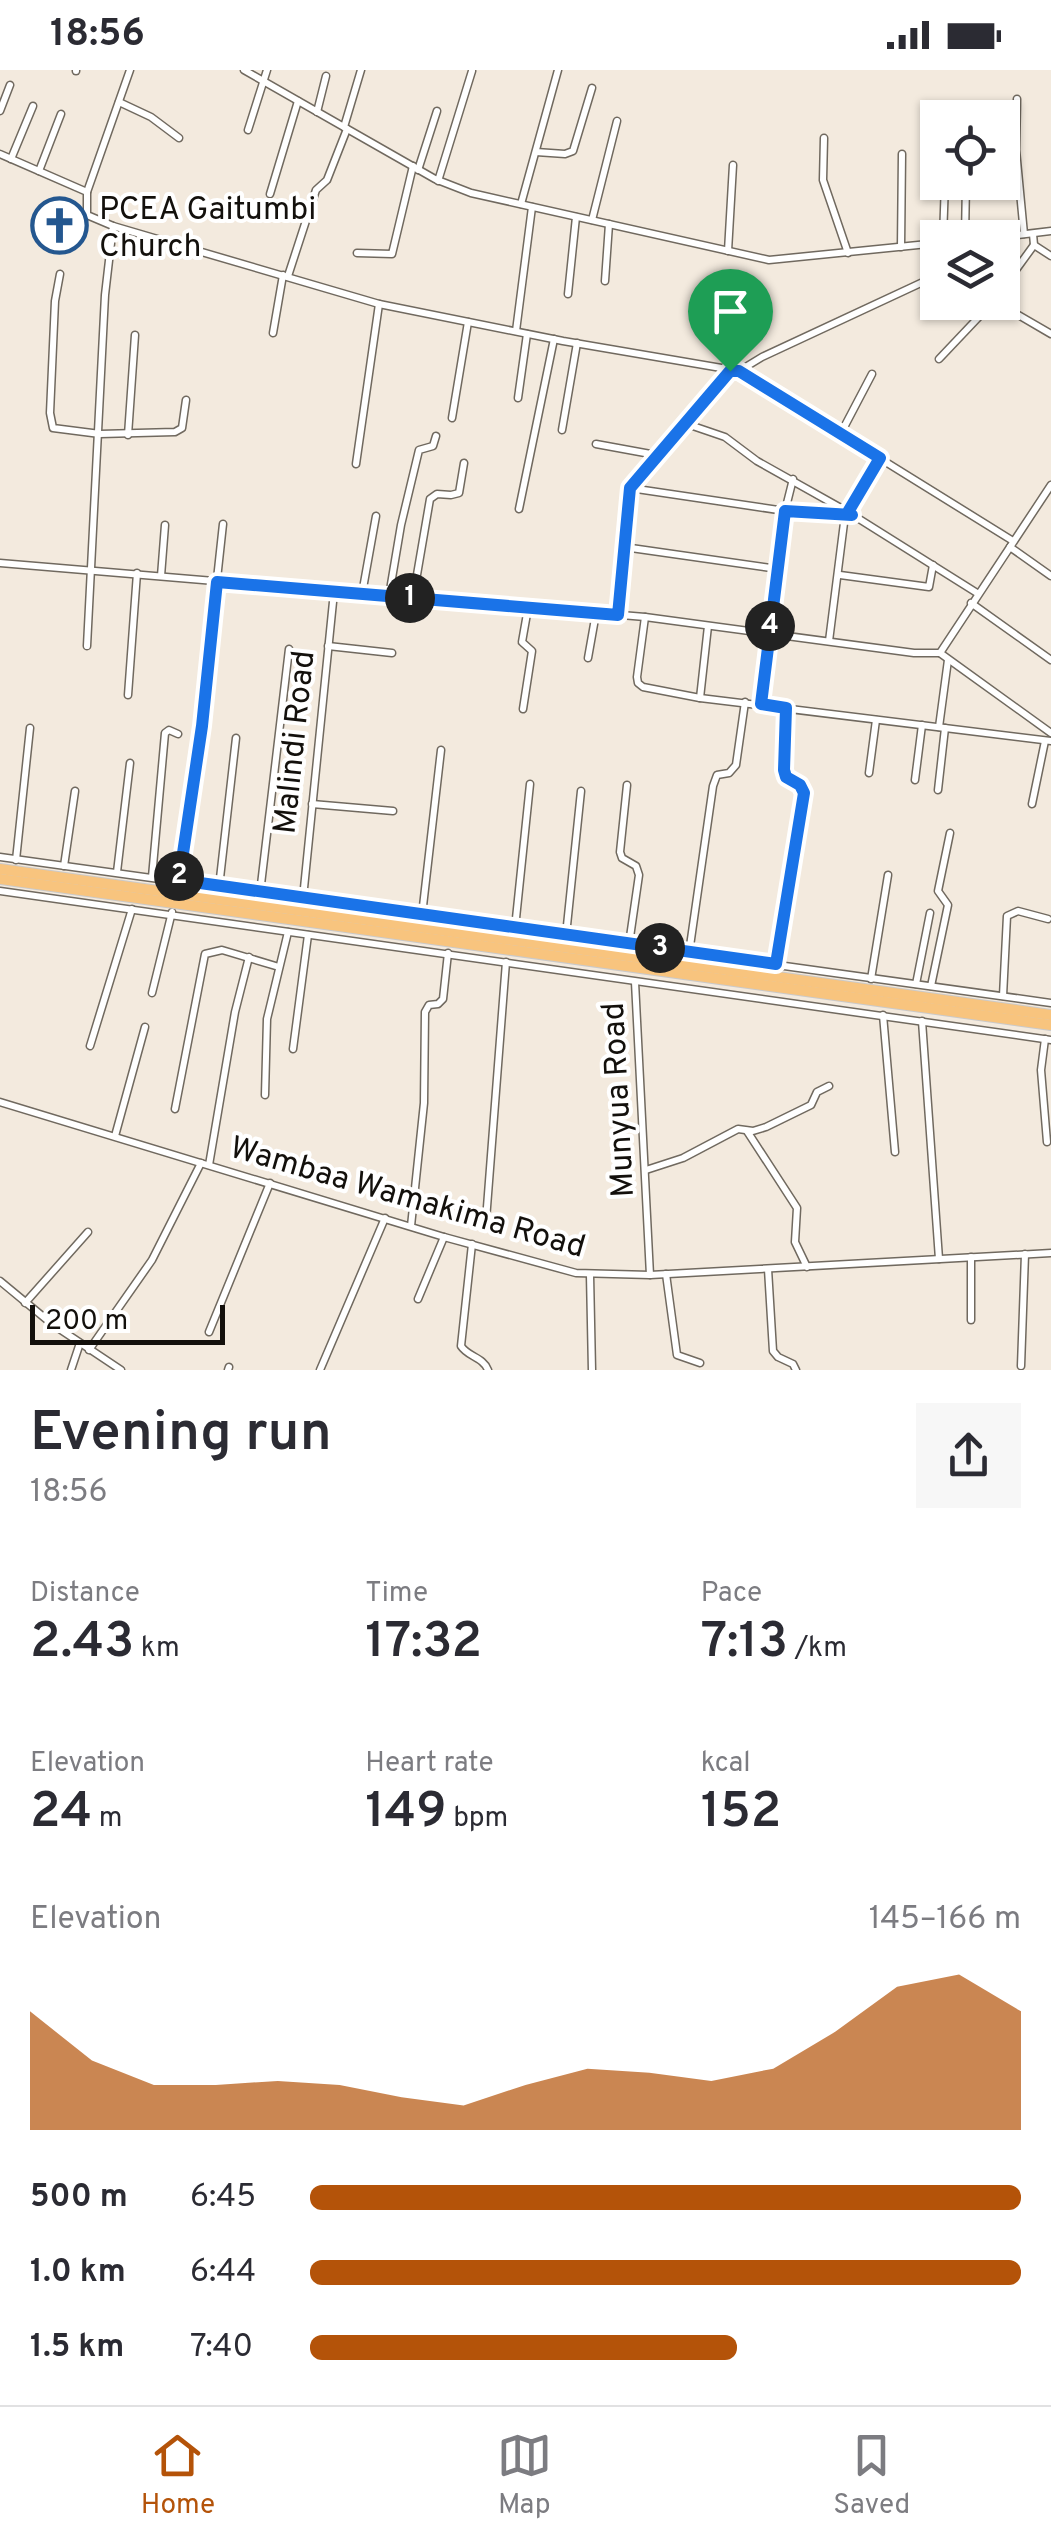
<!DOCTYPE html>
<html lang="en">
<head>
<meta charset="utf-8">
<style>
	:root { --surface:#fff; --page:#f7f7f7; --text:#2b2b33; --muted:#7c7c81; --line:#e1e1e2; --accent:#b45309 }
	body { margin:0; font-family:Overpass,sans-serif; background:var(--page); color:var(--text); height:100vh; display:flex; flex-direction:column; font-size:38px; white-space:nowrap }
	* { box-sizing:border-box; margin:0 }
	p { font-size:32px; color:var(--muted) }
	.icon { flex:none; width:55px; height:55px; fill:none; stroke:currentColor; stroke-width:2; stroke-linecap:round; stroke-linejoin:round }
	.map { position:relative; height:1300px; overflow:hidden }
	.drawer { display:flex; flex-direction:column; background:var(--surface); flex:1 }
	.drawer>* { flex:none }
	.tools { position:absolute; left:920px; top:30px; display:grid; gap:20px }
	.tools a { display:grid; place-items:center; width:100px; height:100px; border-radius:0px; background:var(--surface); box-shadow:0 2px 8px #0004; font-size:50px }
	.scale { position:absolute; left:30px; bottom:25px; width:195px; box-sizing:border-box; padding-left:10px; border:5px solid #13100c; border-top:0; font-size:28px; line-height:35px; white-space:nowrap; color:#13100c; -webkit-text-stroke:8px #fff; paint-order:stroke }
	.pin { position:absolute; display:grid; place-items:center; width:85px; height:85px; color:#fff; margin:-102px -42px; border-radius:50% 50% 50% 0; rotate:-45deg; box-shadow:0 0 10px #0007 }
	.pin .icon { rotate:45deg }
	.km { position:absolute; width:50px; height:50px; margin:-25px; border-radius:50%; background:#222; color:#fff; font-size:28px; line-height:50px; text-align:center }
	.round { display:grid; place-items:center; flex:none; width:105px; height:105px; border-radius:0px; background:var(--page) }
	.headline { display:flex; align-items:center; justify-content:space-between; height:170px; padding:0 30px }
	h1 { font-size:55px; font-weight:600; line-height:75px }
	.figures { display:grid; grid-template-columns:repeat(3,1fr); gap:15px; height:170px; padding:10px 30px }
	.figures div { display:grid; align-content:center }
	.figures b { font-size:50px; font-weight:600 }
	.figures small { font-size:28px; font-weight:400 }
	.figures p { font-size:28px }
	.chart { height:280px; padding:20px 30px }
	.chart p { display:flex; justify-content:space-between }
	.chart svg { width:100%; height:180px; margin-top:10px; fill:var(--accent); opacity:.7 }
	ul { padding:0 30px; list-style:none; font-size:32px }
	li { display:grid; grid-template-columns:160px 120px 1fr; align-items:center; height:75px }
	li i { height:25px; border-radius:12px; background:var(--accent) }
	.status { display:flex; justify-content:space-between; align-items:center; height:70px; padding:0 50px; background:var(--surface); direction:ltr }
	.status svg { height:28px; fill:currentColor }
	.dock { display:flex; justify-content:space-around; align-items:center; height:140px; border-top:2px solid var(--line); background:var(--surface); font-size:28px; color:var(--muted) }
	.dock a { display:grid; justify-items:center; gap:5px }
	.dock .on { color:var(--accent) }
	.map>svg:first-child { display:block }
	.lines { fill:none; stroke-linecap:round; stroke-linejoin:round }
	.minor-casing { stroke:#70695f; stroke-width:9 }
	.highway-casing { stroke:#cbcaca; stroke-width:12 }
	.minor { stroke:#fff; stroke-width:6 }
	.highway { stroke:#f8c47e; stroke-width:10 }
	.route-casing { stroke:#fff; stroke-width:20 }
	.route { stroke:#1a73e8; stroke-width:12 }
	.labels { text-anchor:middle; stroke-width:8; stroke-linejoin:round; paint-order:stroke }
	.poi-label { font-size:32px; fill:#13100c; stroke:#fff; text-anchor:start }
	.street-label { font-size:32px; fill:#13100c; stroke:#fff }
</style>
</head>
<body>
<div class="status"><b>18:56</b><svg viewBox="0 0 49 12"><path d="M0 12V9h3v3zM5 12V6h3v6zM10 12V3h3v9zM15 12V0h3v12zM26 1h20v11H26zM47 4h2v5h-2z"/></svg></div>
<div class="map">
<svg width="1051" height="1300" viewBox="0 0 1051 1300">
	<rect width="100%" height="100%" fill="#f3eade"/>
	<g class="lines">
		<defs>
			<g id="minor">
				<polyline points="244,0 435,109 471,123 769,190 938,173"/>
				<polyline points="76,1 76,0"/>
				<polyline points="1017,29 1016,80 1024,164"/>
				<polyline points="119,32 151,47 179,68"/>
				<polyline points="945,37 945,48"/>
				<polyline points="0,41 10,15"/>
				<polyline points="317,42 326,6"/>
				<polyline points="968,48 968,45"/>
				<polyline points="344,57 361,0"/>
				<polyline points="248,60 267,0"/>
				<polyline points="824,68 823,110 848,183"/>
				<polyline points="536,82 565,84 573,81 592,18"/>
				<polyline points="0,84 87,122 87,145 113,156 379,234 563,271 739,301 1013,471"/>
				<polyline points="11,89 33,36"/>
				<polyline points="418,100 437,41"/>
				<polyline points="39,101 61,44"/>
				<polyline points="438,111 472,1"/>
				<polyline points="87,122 130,0"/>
				<polyline points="270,124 298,31"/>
				<polyline points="521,134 558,0"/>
				<polyline points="592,150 617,51"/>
				<polyline points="1033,164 1034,175 1051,186"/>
				<polyline points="943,168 945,112"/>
				<polyline points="965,168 966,112"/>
				<polyline points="992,168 1051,161"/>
				<polyline points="901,177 902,84"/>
				<polyline points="728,181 733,95"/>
				<polyline points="357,183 392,184 413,96"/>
				<polyline points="60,204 55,231 50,343 53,358 100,364 175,362 182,358 186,330"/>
				<polyline points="288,206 316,120 327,110 347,59"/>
				<polyline points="605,211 609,154"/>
				<polyline points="1002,219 1034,175"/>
				<polyline points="568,224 576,147"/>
				<polyline points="996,232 1051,264"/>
				<polyline points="516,261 532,137"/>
				<polyline points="273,263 283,205"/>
				<polyline points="939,289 993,232"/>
				<polyline points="739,301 762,287 938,205"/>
				<polyline points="518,328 527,264"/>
				<polyline points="452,348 468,252"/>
				<polyline points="684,353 725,367 757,391 848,442 977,523"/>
				<polyline points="562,360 577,273"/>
				<polyline points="128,365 135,265"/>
				<polyline points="840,365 872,304"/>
				<polyline points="596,374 656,385"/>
				<polyline points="356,394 379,234"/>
				<polyline points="630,418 785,441 851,445"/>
				<polyline points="519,439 554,269"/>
				<polyline points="848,442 880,388"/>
				<polyline points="624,477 778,499"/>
				<polyline points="1010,477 1051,506"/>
				<polyline points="0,493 645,547 914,583 940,583 1051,415"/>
				<polyline points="840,505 929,517 933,495"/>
				<polyline points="161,506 165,455"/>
				<polyline points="362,524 376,446"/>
				<polyline points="389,526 401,455 419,380 433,376 436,366"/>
				<polyline points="413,528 430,429 437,424 451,425 459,423 464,393"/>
				<polyline points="971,533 1051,590"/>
				<polyline points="618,545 630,418 729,302"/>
				<polyline points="645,547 637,607 638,613 643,617 700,628 1051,671"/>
				<polyline points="829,571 845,445"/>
				<polyline points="87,576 105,225 113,156"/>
				<polyline points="328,576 392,583"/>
				<polyline points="940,583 1051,663"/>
				<polyline points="588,588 596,543"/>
				<polyline points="128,625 137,503"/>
				<polyline points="700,628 708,556"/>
				<polyline points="761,634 785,441 793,409"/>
				<polyline points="523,639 532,581 522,572 528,538"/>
				<polyline points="939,657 948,590"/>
				<polyline points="869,703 876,650"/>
				<polyline points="915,710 922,655"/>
				<polyline points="627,715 620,782 622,788 636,796 639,805 629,874"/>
				<polyline points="938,720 945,658"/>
				<polyline points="312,734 393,741"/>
				<polyline points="1032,734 1045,671"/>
				<polyline points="0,787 1051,933"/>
				<polyline points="16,790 30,658"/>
				<polyline points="64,796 75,721"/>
				<polyline points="117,802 130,693"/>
				<polyline points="152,807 165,663 169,660 178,664"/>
				<polyline points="179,811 201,656 223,454"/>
				<polyline points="219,817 236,668"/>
				<polyline points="0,821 1051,970"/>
				<polyline points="260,823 289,579"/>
				<polyline points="303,828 334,522"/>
				<polyline points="422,845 441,680"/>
				<polyline points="515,858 530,714"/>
				<polyline points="566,865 581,721"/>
				<polyline points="689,883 713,716 717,705 729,703 736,695 745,632"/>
				<polyline points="776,894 804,723 800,715 786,707 784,700 786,638"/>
				<polyline points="871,909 888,805"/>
				<polyline points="635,912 650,1205"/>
				<polyline points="916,914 930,843"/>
				<polyline points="931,916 948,835 938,821 950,763"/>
				<polyline points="152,923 172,842"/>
				<polyline points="1003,926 1007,846 1018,841 1048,849"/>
				<polyline points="883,945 895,1082"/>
				<polyline points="922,951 939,1189"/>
				<polyline points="1045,969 1041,1000 1047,1072"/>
				<polyline points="90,976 132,839"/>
				<polyline points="293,979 308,865"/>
				<polyline points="265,1025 267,949 288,862"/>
				<polyline points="0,1032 444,1167 576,1203 650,1205 1051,1183"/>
				<polyline points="175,1039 205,884 222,880 279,897"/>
				<polyline points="747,1061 797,1138 795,1172 807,1197"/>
				<polyline points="115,1066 145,957"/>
				<polyline points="209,1095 235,942 249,887"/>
				<polyline points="646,1100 683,1088 738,1059 753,1061 766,1057 811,1035 817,1022 829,1016"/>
				<polyline points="486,1150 506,892"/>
				<polyline points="411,1156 424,1033 425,942 429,935 438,934 443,929 448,883"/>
				<path d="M472,1174L461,1276C468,1287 483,1287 488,1300"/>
				<polyline points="971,1187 971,1250"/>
				<polyline points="768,1199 773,1281 778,1287 793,1294 796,1300"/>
				<polyline points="666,1204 677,1285 700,1293"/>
				<polyline points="590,1205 592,1300"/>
				<polyline points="0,1211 52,1254 121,1300"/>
				<polyline points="418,1229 444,1167"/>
				<polyline points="25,1233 88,1162"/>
				<polyline points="209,1262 270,1113"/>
				<polyline points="89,1280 152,1190 201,1093"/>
				<polyline points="1021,1296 1025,1184"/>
				<polyline points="71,1300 80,1273"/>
				<polyline points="228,1300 229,1297"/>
				<polyline points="320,1300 385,1148"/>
			</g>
			<g id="highway">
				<polyline points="0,799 1051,945"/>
				<polyline points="0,809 1051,955"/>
			</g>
		</defs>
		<!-- minor casing -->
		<use href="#minor" class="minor-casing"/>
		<!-- highway casing -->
		<use href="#highway" class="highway-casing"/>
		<!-- minor -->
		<use href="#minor" class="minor"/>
		<!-- highway -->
		<use href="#highway" class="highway"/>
	</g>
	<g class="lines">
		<defs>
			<polygon id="route" points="730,301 739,301 880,388 848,442 852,445 785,441 761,634 786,638 784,700 786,707 800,715 804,723 776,894 179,810 202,656 217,512 618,545 630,418"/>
		</defs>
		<!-- route casing -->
		<use href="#route" class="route-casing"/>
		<!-- route -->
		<use href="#route" class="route"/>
	</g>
	<!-- icons -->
	<defs>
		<symbol id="church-ring" viewBox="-11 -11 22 22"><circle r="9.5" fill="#fff" stroke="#24578f" stroke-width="1.5"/><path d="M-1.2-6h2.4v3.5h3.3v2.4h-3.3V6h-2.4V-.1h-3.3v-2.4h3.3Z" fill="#24578f"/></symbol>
	</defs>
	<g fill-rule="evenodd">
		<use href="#church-ring" x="28" y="124" width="63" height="63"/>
	</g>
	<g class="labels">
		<!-- poi labels -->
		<g class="poi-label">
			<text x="99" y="149">PCEA Gaitumbi<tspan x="99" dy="37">Church</tspan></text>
		</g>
		<!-- street labels -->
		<g class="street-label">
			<text transform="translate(293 672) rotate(-84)" y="11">Malindi Road</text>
			<text transform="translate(617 1030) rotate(-93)" y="11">Munyua Road</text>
			<text transform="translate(408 1126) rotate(16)" y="11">Wambaa Wamakima Road</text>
		</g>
	</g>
</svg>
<div class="tools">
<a><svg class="icon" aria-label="locate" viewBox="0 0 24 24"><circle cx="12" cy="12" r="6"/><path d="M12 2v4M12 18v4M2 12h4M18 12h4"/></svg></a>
<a><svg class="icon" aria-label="layers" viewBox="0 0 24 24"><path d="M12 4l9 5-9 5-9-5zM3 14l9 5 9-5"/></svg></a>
</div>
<div class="scale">200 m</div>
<div class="pin" style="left:730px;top:301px;background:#1e9e55"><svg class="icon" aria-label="arrive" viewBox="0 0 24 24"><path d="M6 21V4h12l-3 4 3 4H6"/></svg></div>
<b class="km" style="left:410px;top:528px">1</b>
<b class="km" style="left:179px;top:806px">2</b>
<b class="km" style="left:660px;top:878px">3</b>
<b class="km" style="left:770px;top:556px">4</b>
</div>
<section class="drawer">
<div class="headline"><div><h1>Evening run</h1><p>18:56</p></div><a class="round"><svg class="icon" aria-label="share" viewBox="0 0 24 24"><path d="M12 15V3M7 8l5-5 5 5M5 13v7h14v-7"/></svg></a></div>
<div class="figures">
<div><p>Distance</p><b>2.43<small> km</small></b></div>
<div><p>Time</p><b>17:32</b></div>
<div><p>Pace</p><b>7:13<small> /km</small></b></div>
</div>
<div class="figures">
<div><p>Elevation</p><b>24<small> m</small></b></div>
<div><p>Heart rate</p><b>149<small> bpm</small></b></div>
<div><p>kcal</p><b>152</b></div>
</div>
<div class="chart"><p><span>Elevation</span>145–166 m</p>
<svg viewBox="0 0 160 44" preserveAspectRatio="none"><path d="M0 44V15L10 27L20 33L30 33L40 32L50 33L60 36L70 38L80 33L90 29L100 30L110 32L120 29L130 20L140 9L150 6L160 15V44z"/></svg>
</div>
<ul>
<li><b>500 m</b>6:45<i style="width:100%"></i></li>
<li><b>1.0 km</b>6:44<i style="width:100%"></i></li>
<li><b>1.5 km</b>7:40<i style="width:60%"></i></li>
</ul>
</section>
<nav class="dock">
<a class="on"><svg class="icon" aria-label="home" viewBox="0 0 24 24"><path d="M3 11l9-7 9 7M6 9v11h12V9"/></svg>Home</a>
<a><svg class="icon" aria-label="map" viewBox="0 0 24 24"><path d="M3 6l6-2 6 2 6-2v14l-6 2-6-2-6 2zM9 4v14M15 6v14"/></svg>Map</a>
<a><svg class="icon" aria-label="saved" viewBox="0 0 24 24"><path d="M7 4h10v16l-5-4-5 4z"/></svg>Saved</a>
</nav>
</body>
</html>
